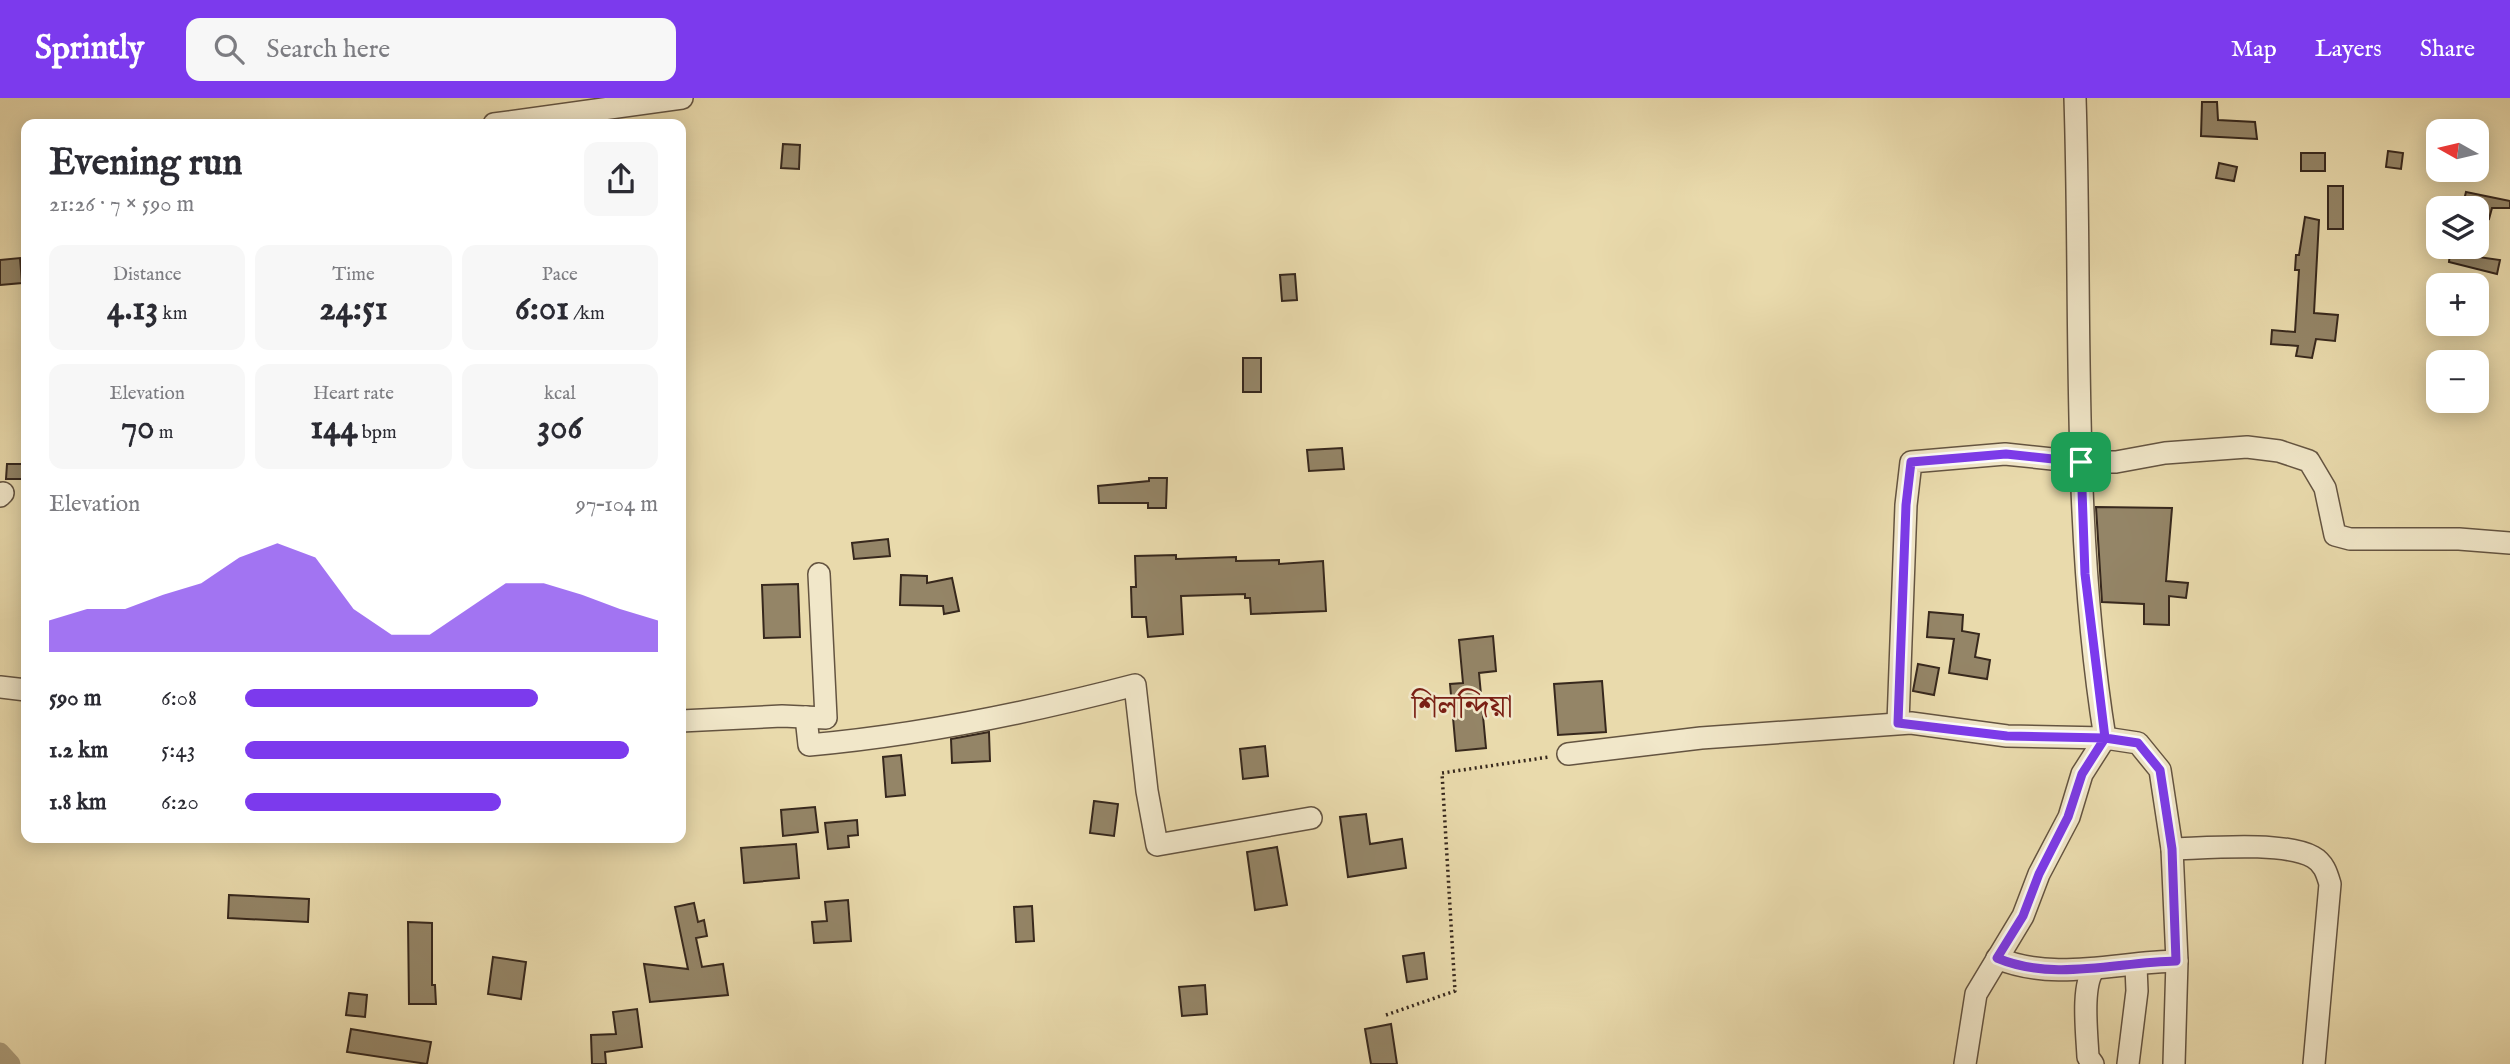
<!DOCTYPE html>
<html lang="en">
<head>
<meta charset="utf-8">
<style>
	:root { --surface:#fff; --page:#f7f7f7; --text:#2b2b33; --muted:#7c7c81; --accent:#7c3aed }
	body { margin:0; font-family:"IM FELL English","Noto Serif Bengali",serif; background:var(--page); color:var(--text); height:100vh; display:flex; flex-direction:column; font-size:26px; white-space:nowrap }
	* { box-sizing:border-box; margin:0 }
	p { font-size:23px; color:var(--muted) }
	.icon { flex:none; width:38px; height:38px; fill:none; stroke:currentColor; stroke-width:2; stroke-linecap:round; stroke-linejoin:round }
	.map { position:relative; flex:1; overflow:hidden }
	.drawer { position:absolute; left:21px; top:21px; width:665px; height:724px; display:flex; flex-direction:column; background:var(--surface); border-radius:14px; box-shadow:0 4px 18px #0003 }
	.drawer>* { flex:none }
	.needle { width:46px; rotate:278deg }
	.buttons { position:absolute; left:2426px; top:21px; display:grid; gap:14px }
	.buttons a { display:grid; place-items:center; width:63px; height:63px; border-radius:14px; background:var(--surface); box-shadow:0 4px 18px #0003; font-size:35px }
	.pin { position:absolute; display:grid; place-items:center; width:60px; height:60px; color:#fff; margin:-30px; border-radius:14px; box-shadow:0 4px 10px #0006 }
	.round { display:grid; place-items:center; flex:none; width:74px; height:74px; border-radius:14px; background:var(--page) }
	.headline { display:flex; align-items:center; justify-content:space-between; height:119px; padding:0 28px }
	h1 { font-size:38px; font-weight:700; line-height:52px }
	.figures { display:grid; grid-template-columns:repeat(3,1fr); gap:10px; height:119px; padding:7px 28px }
	.figures div { display:grid; align-content:center; border-radius:14px; background:var(--page); text-align:center }
	.figures b { font-size:35px; font-weight:700 }
	.figures small { font-size:19px; font-weight:400 }
	.figures p { font-size:19px }
	.chart { height:196px; padding:14px 28px }
	.chart p { display:flex; justify-content:space-between }
	.chart svg { width:100%; height:126px; margin-top:7px; fill:var(--accent); opacity:.7 }
	ul { padding:0 28px; list-style:none; font-size:23px }
	li { display:grid; grid-template-columns:112px 84px 1fr; align-items:center; height:52px }
	li i { height:18px; border-radius:9px; background:var(--accent) }
	header { display:flex; align-items:center; gap:42px; box-sizing:border-box; height:98px; padding:0 35px; background:var(--accent); color:#fff }
	header strong { font-size:33px }
	nav { display:flex; gap:38px; margin-inline-start:auto; font-size:24px }
	.search { width:490px; height:63px; background:var(--page); display:flex; align-items:center; gap:18px; box-sizing:border-box; padding:0 24px; border-radius:14px; color:var(--muted); font-size:26px }
	.map>svg:first-child { display:block }
	.lines { fill:none; stroke-linecap:round; stroke-linejoin:round }
	.canal { stroke:#ac9d7b; stroke-width:19 }
	.building { fill:#948567; stroke:#37281d; stroke-width:2 }
	.street-casing { stroke:#645441; stroke-width:24 }
	.path { stroke:#37281d; stroke-width:3.5; stroke-dasharray:2 3.5; stroke-linecap:butt }
	.street { stroke:#f1e7c9; stroke-width:21 }
	.route-casing { stroke:#fff; stroke-width:14 }
	.route { stroke:#7c3aed; stroke-width:9 }
	.labels { text-anchor:middle; stroke-width:5; stroke-linejoin:round; paint-order:stroke }
	.quarter-label { font-size:32px; fill:#7a1f14; stroke:#f1e7c9 }
</style>
</head>
<body>
<header>
<strong>Sprintly</strong>
<div class="search"><svg class="icon" aria-label="search" viewBox="0 0 24 24"><circle cx="10" cy="10" r="6"/><path d="M15 15l6 6"/></svg>Search here</div>
<nav><a>Map</a><a>Layers</a><a>Share</a></nav>
</header>
<div class="map">
<svg width="2510" height="966" viewBox="0 0 2510 966">
	<rect width="100%" height="100%" fill="#e9daac"/>
	<filter id="stains"><feTurbulence type="fractalNoise" baseFrequency=".00286" numOctaves="4"/><feColorMatrix values="0 0 0 0 .2 0 0 0 0 .09 0 0 0 0 .02 0 0 0 .5 -.17"/></filter>
	<radialGradient id="worn" r=".72"><stop offset=".6" stop-color="#630" stop-opacity="0"/><stop offset="1" stop-color="#630" stop-opacity=".3"/></radialGradient>
	<g class="lines">
		<!-- canal -->
		<polyline class="canal" points="0,954 11,966"/>
	</g>
	<!-- building -->
	<g class="building">
		<polygon points="2202,4 2217,4 2218,22 2255,24 2257,41 2201,38"/>
		<polygon points="783,46 800,47 799,71 781,70"/>
		<polygon points="2388,53 2403,55 2401,71 2386,69"/>
		<rect x="2301" y="55" width="24" height="18"/>
		<polygon points="2219,65 2237,69 2234,83 2216,80"/>
		<rect x="2328" y="88" width="15" height="43"/>
		<polygon points="2466,94 2510,103 2510,110 2492,110 2489,121 2476,118 2476,110 2462,110"/>
		<polygon points="2305,119 2319,122 2314,215 2338,217 2335,243 2316,241 2312,260 2296,258 2298,248 2271,246 2272,232 2295,234 2299,172 2295,172 2296,157 2299,157"/>
		<polygon points="2450,155 2500,162 2497,176 2449,164"/>
		<polygon points="20,160 22,185 0,187 0,162"/>
		<polygon points="1295,176 1297,202 1282,203 1280,177"/>
		<rect x="1243" y="260" width="18" height="34"/>
		<polygon points="1342,350 1344,371 1309,373 1307,352"/>
		<polygon points="7,366 23,366 23,381 6,381"/>
		<polygon points="1149,380 1167,380 1166,410 1148,410 1148,405 1099,405 1098,388 1149,383"/>
		<polygon points="2096,409 2172,410 2166,483 2188,485 2186,500 2169,498 2169,527 2144,526 2144,506 2102,504"/>
		<polygon points="888,441 890,458 854,461 852,445"/>
		<polygon points="1176,457 1176,461 1236,459 1236,463 1279,462 1279,466 1323,463 1326,513 1251,516 1250,500 1245,500 1245,496 1181,498 1183,536 1148,539 1146,519 1132,519 1131,489 1136,489 1135,458"/>
		<polygon points="901,477 927,478 927,485 952,480 959,513 944,516 943,508 900,507"/>
		<polygon points="798,486 800,539 764,540 762,487"/>
		<polygon points="1929,514 1963,517 1962,533 1979,536 1975,559 1990,562 1987,581 1949,575 1954,541 1927,539"/>
		<polygon points="1493,538 1496,573 1479,575 1486,650 1456,653 1450,586 1463,585 1459,542"/>
		<polygon points="1918,566 1939,570 1934,597 1913,593"/>
		<polygon points="1602,583 1606,634 1558,637 1554,586"/>
		<polygon points="989,634 990,663 952,665 951,641"/>
		<polygon points="1265,648 1268,678 1243,681 1240,651"/>
		<polygon points="901,657 905,697 886,699 883,659"/>
		<polygon points="1094,703 1118,706 1114,738 1090,735"/>
		<polygon points="815,709 818,734 783,738 781,712"/>
		<polygon points="1366,716 1370,746 1402,741 1406,770 1348,779 1340,719"/>
		<polygon points="857,722 858,737 848,738 849,749 828,751 825,725"/>
		<polygon points="796,746 799,780 744,785 741,750"/>
		<polygon points="1277,749 1287,807 1255,812 1247,754"/>
		<polygon points="229,797 309,801 308,824 228,820"/>
		<polygon points="848,802 851,843 814,845 812,824 827,823 825,804"/>
		<polygon points="694,805 698,824 704,822 707,838 696,840 702,869 723,866 728,897 650,904 644,866 688,871 675,809"/>
		<polygon points="1032,808 1034,843 1016,844 1014,809"/>
		<polygon points="408,824 432,825 432,887 435,887 436,906 409,906"/>
		<polygon points="1424,855 1427,881 1407,884 1403,858"/>
		<polygon points="493,859 526,864 521,901 488,896"/>
		<polygon points="1205,887 1207,916 1182,918 1179,889"/>
		<polygon points="349,895 367,897 365,919 346,917"/>
		<polygon points="637,911 642,949 605,954 606,966 592,966 591,937 616,936 613,914"/>
		<polygon points="1391,926 1397,966 1371,966 1365,931"/>
		<polygon points="351,931 431,944 427,966 347,954"/>
	</g>
	<g class="lines">
		<defs>
			<g id="street">
				<polyline points="494,26 682,0"/>
				<polyline points="0,398 3,395"/>
				<polyline points="0,589 26,592"/>
				<path d="M806,619L809,647C920,637 1028,615 1135,587L1147,693L1157,747L1311,720"/>
				<polyline points="681,623 782,618 826,620 819,476"/>
				<polyline points="1898,625 1906,407 1911,364 2005,356 2081,364 2116,364 2165,355 2247,349 2279,353 2309,363 2325,390 2335,437 2350,441 2459,441 2510,445"/>
				<path d="M1568,656L1701,640L1911,625L2007,638L2105,640C2071,428 2082,214 2075,0"/>
				<path d="M2172,751C2207,750 2284,743 2313,759C2324,765 2327,776 2330,786L2314,966"/>
				<path d="M1997,860C2054,884 2117,864 2177,863"/>
				<polyline points="1965,966 1976,896 2023,818 2039,776 2069,719 2082,676 2105,640 2138,645 2160,672 2172,751 2177,863 2174,966"/>
				<path d="M2093,966L2088,959C2087,936 2081,888 2094,871"/>
				<polyline points="2128,966 2137,893 2136,868"/>
			</g>
		</defs>
		<!-- street casing -->
		<use href="#street" class="street-casing"/>
		<!-- path -->
		<polyline class="path" points="1386,917 1455,893 1442,675 1549,659"/>
		<!-- street -->
		<use href="#street" class="street"/>
	</g>
	<g class="lines">
		<defs>
			<path id="route" d="M2081,364L2006,356L1911,364L1906,407L1898,625L2007,638L2105,640L2082,676L2068,719L2039,776L2023,818L1997,860C2054,884 2117,864 2176,863L2172,751L2160,672L2138,645L2105,640L2085,476L2081,364"/>
		</defs>
		<!-- route casing -->
		<use href="#route" class="route-casing"/>
		<!-- route -->
		<use href="#route" class="route"/>
	</g>
	<g class="labels">
		<!-- quarter labels -->
		<g class="quarter-label">
			<text x="1462" y="619">শিলন্দিয়া</text>
		</g>
	</g>
	<rect width="100%" height="100%" filter="url(#stains)"/>
	<rect width="100%" height="100%" fill="url(#worn)"/>
</svg>
<div class="buttons">
<a><svg class="needle" viewBox="-14 -14 28 28"><path d="M0-13l5 13h-10z" fill="#e53935"/><path d="M0 13l5-13h-10z" fill="#7c7c81"/></svg></a>
<a><svg class="icon" aria-label="layers" viewBox="0 0 24 24"><path d="M12 4l9 5-9 5-9-5zM3 14l9 5 9-5"/></svg></a>
<a>+</a>
<a>−</a>
</div>
<div class="pin" style="left:2081px;top:364px;background:#1e9e55"><svg class="icon" aria-label="arrive" viewBox="0 0 24 24"><path d="M6 21V4h12l-3 4 3 4H6"/></svg></div>
<section class="drawer">
<div class="headline"><div><h1>Evening run</h1><p>21:26 · 7 × 590 m</p></div><a class="round"><svg class="icon" aria-label="share" viewBox="0 0 24 24"><path d="M12 15V3M7 8l5-5 5 5M5 13v7h14v-7"/></svg></a></div>
<div class="figures">
<div><p>Distance</p><b>4.13<small> km</small></b></div>
<div><p>Time</p><b>24:51</b></div>
<div><p>Pace</p><b>6:01<small> /km</small></b></div>
</div>
<div class="figures">
<div><p>Elevation</p><b>70<small> m</small></b></div>
<div><p>Heart rate</p><b>144<small> bpm</small></b></div>
<div><p>kcal</p><b>306</b></div>
</div>
<div class="chart"><p><span>Elevation</span>97–104 m</p>
<svg viewBox="0 0 160 44" preserveAspectRatio="none"><path d="M0 44V33L10 29L20 29L30 24L40 20L50 11L60 6L70 11L80 29L90 38L100 38L110 29L120 20L130 20L140 24L150 29L160 33V44z"/></svg>
</div>
<ul>
<li><b>590 m</b>6:08<i style="width:71%"></i></li>
<li><b>1.2 km</b>5:43<i style="width:93%"></i></li>
<li><b>1.8 km</b>6:20<i style="width:62%"></i></li>
</ul>
</section>
</div>
</body>
</html>
